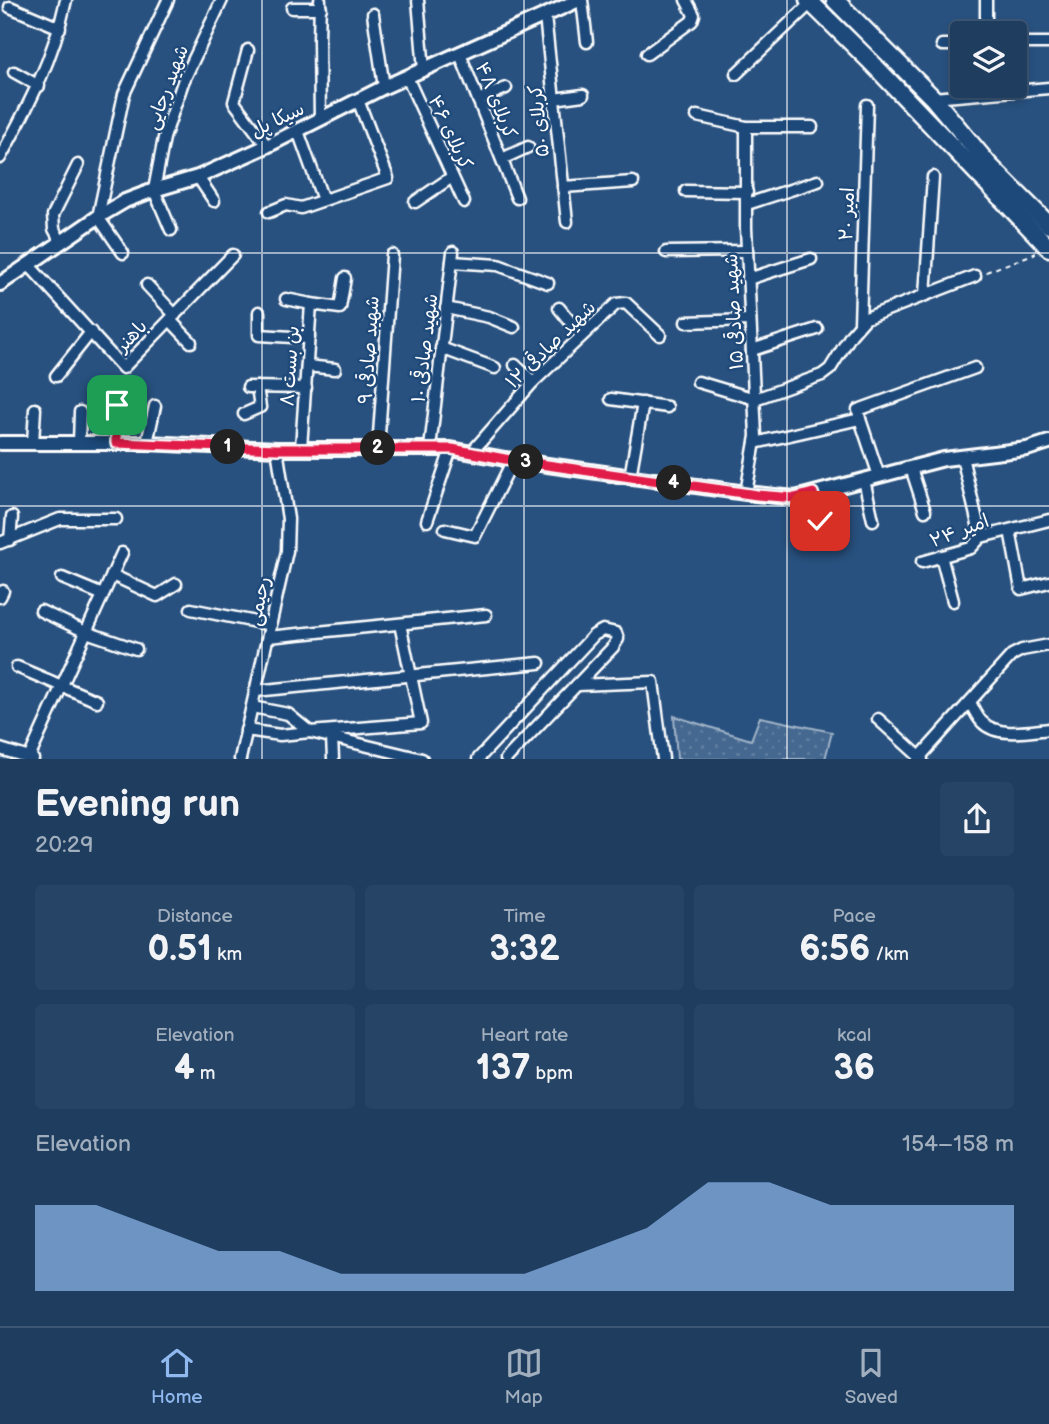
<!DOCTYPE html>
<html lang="en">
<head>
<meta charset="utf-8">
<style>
	:root { --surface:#1e3d5f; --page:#264465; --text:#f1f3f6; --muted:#a1aebd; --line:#3c5674; --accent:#90b9f0 }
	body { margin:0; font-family:"Balsamiq Sans","Playpen Sans Arabic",sans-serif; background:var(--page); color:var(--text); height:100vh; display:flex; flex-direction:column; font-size:26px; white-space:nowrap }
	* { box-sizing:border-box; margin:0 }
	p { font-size:23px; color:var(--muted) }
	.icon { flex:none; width:38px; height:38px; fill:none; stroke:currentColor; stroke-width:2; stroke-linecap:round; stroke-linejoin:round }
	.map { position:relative; height:759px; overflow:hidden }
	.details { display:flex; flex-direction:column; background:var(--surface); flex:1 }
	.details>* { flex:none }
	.tools { position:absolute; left:950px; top:21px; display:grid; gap:14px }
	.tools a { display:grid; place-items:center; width:77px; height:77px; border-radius:7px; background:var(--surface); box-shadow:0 4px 10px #0003,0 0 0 2px var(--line); font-size:35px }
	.pin { position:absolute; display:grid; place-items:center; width:60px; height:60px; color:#fff; margin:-30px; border-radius:14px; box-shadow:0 4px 10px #0006 }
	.km { position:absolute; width:35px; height:35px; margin:-18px; border-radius:50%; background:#222; color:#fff; font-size:19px; line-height:35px; text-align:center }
	.round { display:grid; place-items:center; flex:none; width:74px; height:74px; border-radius:7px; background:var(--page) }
	.summary { display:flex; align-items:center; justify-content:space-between; height:119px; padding:0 35px }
	h1 { font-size:38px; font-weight:700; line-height:52px }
	.metrics { display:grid; grid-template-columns:repeat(3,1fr); gap:10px; height:119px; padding:7px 35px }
	.metrics div { display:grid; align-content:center; border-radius:7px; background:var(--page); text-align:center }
	.metrics b { font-size:35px; font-weight:700 }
	.metrics small { font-size:19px; font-weight:400 }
	.metrics p { font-size:19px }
	.chart { height:196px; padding:14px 35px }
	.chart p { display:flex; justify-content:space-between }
	.chart svg { width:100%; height:126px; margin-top:7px; fill:var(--accent); opacity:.7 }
	.tabs { display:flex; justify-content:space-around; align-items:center; height:98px; border-top:2px solid var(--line); background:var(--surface); font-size:19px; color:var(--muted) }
	.tabs a { display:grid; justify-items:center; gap:4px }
	.tabs .current { color:var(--accent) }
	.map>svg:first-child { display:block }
	.grass { fill:url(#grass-dots); stroke:#a2b4c8; stroke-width:2 }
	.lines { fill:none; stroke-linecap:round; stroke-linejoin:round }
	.minor-casing { stroke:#fff; stroke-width:15 }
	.tertiary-casing { stroke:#fff; stroke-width:18 }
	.primary-casing { stroke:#fff; stroke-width:21 }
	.path { stroke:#fff; stroke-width:2; stroke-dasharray:5 5; stroke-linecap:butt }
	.minor { stroke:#1f4a7a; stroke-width:10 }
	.tertiary { stroke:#1f4a7a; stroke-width:12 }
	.primary { stroke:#1f4a7a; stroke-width:16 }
	.route-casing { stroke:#fff; stroke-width:14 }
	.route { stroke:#e11d48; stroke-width:9 }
	.grid { fill:none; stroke:#fff; stroke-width:2; stroke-opacity:0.55 }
	.labels { text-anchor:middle; stroke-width:5; stroke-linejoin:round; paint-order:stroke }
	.street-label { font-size:19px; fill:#fff; stroke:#1f4a7a }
</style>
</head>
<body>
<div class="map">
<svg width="1049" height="759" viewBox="0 0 1049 759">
	<defs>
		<pattern id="grass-dots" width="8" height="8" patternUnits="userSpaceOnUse" patternTransform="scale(1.75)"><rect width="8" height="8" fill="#446890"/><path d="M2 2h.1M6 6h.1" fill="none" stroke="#607fa1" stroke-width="1.8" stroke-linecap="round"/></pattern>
	</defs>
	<rect width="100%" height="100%" fill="#28517f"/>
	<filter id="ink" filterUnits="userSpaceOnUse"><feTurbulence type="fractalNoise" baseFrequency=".0143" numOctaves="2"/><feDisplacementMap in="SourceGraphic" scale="14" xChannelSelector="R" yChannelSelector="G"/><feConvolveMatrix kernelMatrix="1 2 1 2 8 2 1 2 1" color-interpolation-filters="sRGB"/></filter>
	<g filter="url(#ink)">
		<!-- grass -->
		<polygon class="grass" points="674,716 751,740 760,717 832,732 825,759 677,759"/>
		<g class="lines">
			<defs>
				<g id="minor">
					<polyline points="418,0 424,70"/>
					<polyline points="582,0 587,42"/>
					<polyline points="986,0 986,33"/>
					<polyline points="10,7 60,28"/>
					<polyline points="292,8 321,8"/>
					<polyline points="373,14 384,87"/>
					<polyline points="545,16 567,222"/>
					<polyline points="1015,43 1049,43"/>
					<polyline points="942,45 962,45"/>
					<polyline points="248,50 234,102 267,146"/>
					<polyline points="460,54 517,198"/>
					<polyline points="647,54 692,21 694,15 686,0"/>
					<polyline points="14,72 39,86"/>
					<polyline points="736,74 811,3"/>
					<polyline points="407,77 464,202"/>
					<polyline points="933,98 1049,88"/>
					<polyline points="554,99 583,95"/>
					<polyline points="478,100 506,88"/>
					<polyline points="697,116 746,127 812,127"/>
					<polyline points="320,119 319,40 320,0"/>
					<polyline points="746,127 746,228 756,436 746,493"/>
					<polyline points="298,131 323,200"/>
					<path d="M0,158C29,105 53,60 66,0"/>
					<polyline points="502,159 528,147"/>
					<polyline points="198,177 214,201"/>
					<polyline points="563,187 633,182"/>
					<polyline points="686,191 747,192"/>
					<polyline points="415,202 452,177"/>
					<polyline points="747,204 818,181"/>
					<polyline points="269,212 286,205 301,208 388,178 358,100"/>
					<polyline points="171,230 154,190 164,138 183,82 222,0"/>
					<polyline points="61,242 54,229 53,215 78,165"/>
					<polyline points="666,252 747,251"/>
					<polyline points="123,253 98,217 124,94 168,0"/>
					<polyline points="452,262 498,265 548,283"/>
					<polyline points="28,264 123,368 233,255"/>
					<polyline points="748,279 811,259"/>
					<polyline points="147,285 175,315"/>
					<polyline points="925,295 933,177"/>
					<polyline points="286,299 311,304"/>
					<polyline points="446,308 489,317 514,327"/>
					<polyline points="559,308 581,335"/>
					<polyline points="259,312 259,335 309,338"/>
					<polyline points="170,320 191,342"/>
					<polyline points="686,322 750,320"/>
					<polyline points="860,324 867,105"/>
					<polyline points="441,348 495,368"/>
					<polyline points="752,350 817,329"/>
					<polyline points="515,365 533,382"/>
					<polyline points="307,366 335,369"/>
					<polyline points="56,376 91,332"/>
					<polyline points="698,382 755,399 822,375 830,369 851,335 866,318 975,276"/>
					<polyline points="248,387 306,388"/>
					<polyline points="611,399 667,407"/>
					<polyline points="244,414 260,407 257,387"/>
					<polyline points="860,419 879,476"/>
					<polyline points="33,443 35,409"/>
					<polyline points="79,443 80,412"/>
					<polyline points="116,443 117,405"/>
					<polyline points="147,443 155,406"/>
					<polyline points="755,443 860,419 858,410 975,368"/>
					<polyline points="301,448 311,304 340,308 345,278"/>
					<polyline points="378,448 392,255"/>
					<polyline points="430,448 453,252"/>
					<polyline points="471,453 533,382 616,304 626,303 660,335"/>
					<polyline points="962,457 981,537"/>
					<polyline points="911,468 925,511"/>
					<polyline points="630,477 643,403"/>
					<polyline points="864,480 873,520"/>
					<polyline points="813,493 820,521"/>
					<polyline points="427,521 451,449"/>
					<polyline points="445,529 475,536 513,460"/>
					<polyline points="1010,530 1021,589 1049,582"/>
					<polyline points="10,540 12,517"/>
					<polyline points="0,543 60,519 116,519"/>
					<polyline points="941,556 953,601"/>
					<polyline points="922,562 971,548 981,537 1049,520"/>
					<polyline points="112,575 157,596 176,584"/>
					<polyline points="62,578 103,595"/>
					<polyline points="0,597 3,591"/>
					<polyline points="191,609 271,625"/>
					<polyline points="41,611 86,632 136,649"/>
					<polyline points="268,637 486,615"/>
					<polyline points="17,667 97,701"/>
					<polyline points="577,685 653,682 663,759"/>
					<polyline points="255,691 539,663"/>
					<path d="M970,702C973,708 977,717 982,722C997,738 1030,731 1049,729"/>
					<polyline points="252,707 288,714 310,732"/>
					<polyline points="878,719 922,759"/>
					<polyline points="246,730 280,735 310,732 422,759"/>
					<polyline points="310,732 421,723 400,624"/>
					<polyline points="332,737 333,759"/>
					<polyline points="0,749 33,759"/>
					<polyline points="29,758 122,553"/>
					<polyline points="240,759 287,551 288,519 277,449"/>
					<polyline points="478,759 594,635 603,630 616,633 618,639 613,647 506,759"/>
					<polyline points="918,759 1012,655 1022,650 1049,645"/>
				</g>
				<g id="tertiary">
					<polyline points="0,284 98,217 125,201 154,190 198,177 267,146 384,87 579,0"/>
					<polyline points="0,443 147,443 277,449 451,449 505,459 746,493 795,498 944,459 1027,449 1049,442"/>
				</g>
				<g id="primary">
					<polyline points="808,0 869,60 1049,248"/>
					<polyline points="835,0 933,98 989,165 1049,225"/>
				</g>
			</defs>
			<!-- minor casing -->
			<use href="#minor" class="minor-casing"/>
			<!-- tertiary casing -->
			<use href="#tertiary" class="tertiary-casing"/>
			<!-- primary casing -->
			<use href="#primary" class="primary-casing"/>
			<!-- path -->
			<polyline class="path" points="986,272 1036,253"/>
			<!-- minor -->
			<use href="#minor" class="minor"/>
			<!-- tertiary -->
			<use href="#tertiary" class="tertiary"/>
			<!-- primary -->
			<use href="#primary" class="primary"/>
		</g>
	</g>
	<g class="lines" filter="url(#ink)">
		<defs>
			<polyline id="route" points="117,405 116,443 277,449 452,449 505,459 757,495 795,498 813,493 820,521"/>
		</defs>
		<!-- route casing -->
		<use href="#route" class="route-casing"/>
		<!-- route -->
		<use href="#route" class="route"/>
	</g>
	<!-- grid -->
	<path class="grid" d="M262,0V759M524,0V759M787,0V759M0,253H1049M0,506H1049"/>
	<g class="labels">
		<!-- street labels -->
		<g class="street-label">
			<text transform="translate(166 87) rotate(-69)" y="7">شهید رجایی</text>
			<text transform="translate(497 100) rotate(68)" y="7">کربلای ۴۸</text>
			<text transform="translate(277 119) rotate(-26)" y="7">سیکا پل</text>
			<text transform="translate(538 121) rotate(-96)" y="7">کربلای ۵۰</text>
			<text transform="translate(451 132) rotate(65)" y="7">کربلای ۴۶</text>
			<text transform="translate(846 214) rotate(-88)" y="7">امیر ۲۰</text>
			<text transform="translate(733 312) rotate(-93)" y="7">شهید صادقی ۱۵</text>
			<text transform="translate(131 335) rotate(-46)" y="7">باهنر</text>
			<text transform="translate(550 344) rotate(-44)" y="7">شهید صادقی ۱۲</text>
			<text transform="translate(424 348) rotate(-83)" y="7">شهید صادقی ۱۰</text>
			<text transform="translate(368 350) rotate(-86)" y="7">شهید صادقی ۹</text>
			<text transform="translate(289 366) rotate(-86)" y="7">بن بست ۸</text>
			<text transform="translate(959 530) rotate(-21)" y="7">امیر ۲۴</text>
			<text transform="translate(258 601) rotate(-78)" y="7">رحیمی</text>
		</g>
	</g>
</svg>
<div class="tools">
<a><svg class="icon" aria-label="layers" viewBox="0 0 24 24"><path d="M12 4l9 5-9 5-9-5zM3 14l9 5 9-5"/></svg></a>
</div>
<div class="pin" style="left:117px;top:405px;background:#1e9e55"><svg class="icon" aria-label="arrive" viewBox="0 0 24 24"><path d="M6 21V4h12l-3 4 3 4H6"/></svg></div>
<div class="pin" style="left:820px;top:521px;background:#d93025"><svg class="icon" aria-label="check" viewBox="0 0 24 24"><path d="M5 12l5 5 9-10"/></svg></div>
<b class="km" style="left:228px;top:447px">1</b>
<b class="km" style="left:378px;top:448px">2</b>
<b class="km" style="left:526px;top:462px">3</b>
<b class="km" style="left:674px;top:483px">4</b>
</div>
<section class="details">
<div class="summary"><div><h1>Evening run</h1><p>20:29</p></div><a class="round"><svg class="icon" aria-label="share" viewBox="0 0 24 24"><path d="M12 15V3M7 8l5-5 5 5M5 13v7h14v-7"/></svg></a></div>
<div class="metrics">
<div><p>Distance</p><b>0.51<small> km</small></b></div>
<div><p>Time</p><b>3:32</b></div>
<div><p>Pace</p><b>6:56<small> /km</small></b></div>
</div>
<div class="metrics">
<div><p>Elevation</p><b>4<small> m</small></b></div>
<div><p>Heart rate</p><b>137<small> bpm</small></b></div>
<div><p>kcal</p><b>36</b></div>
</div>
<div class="chart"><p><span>Elevation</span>154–158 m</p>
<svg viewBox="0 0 160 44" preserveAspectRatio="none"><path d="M0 44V14L10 14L20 22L30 30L40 30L50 38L60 38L70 38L80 38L90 30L100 22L110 6L120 6L130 14L140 14L150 14L160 14V44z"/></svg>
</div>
</section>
<nav class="tabs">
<a class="current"><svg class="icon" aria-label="home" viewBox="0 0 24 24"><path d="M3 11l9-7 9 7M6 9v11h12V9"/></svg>Home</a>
<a><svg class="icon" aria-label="map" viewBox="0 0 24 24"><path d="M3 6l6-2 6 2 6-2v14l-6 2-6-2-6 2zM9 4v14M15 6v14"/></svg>Map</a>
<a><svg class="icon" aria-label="saved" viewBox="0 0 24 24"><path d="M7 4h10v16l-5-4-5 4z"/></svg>Saved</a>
</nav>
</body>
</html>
